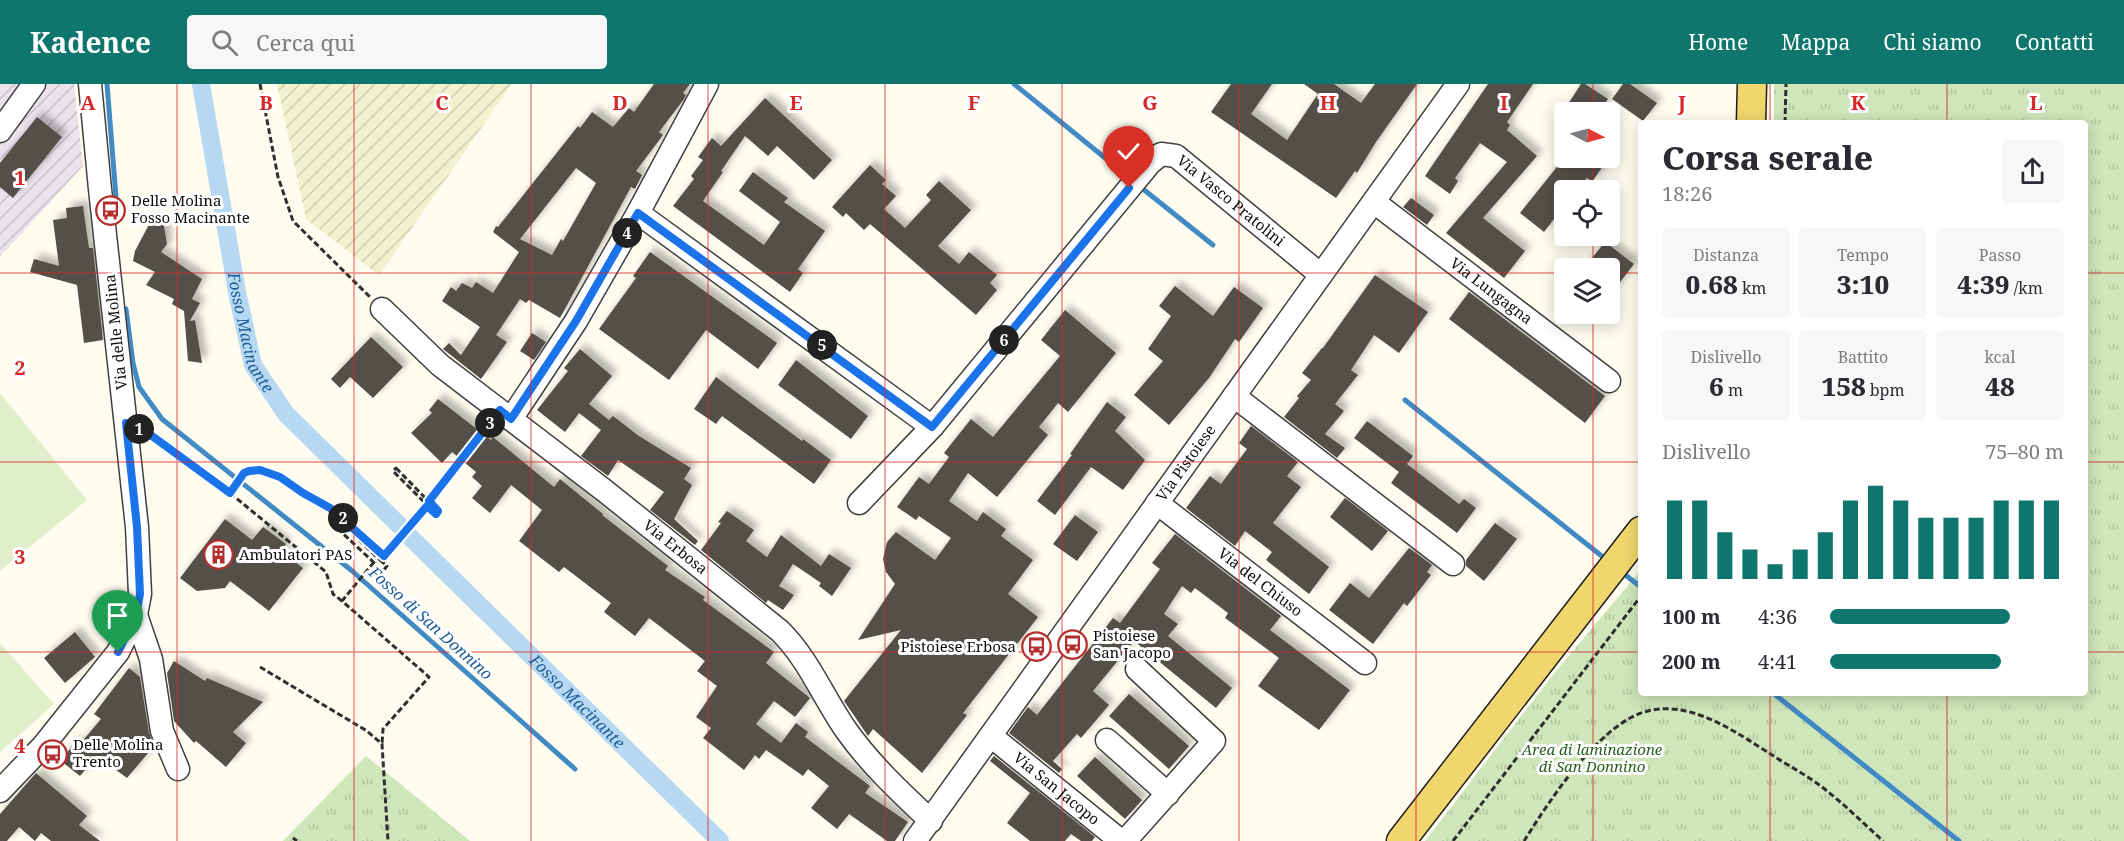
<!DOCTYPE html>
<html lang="it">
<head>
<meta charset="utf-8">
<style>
	:root { --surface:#fff; --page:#f7f7f7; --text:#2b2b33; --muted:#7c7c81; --accent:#0f766e }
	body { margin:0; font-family:"Noto Serif",serif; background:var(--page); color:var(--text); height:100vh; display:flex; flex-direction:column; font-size:22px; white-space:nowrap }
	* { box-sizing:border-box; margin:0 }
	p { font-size:20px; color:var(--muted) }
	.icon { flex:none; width:33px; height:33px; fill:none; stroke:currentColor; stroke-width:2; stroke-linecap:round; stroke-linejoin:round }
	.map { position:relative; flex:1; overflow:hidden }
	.side { position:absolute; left:1638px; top:36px; width:450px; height:576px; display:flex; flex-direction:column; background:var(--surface); border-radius:6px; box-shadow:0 3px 15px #0003 }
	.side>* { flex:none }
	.needle { width:39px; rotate:96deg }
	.fabs { position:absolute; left:1554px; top:18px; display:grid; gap:12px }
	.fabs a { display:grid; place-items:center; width:66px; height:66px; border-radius:6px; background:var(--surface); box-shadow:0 3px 15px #0003; font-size:30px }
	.pin { position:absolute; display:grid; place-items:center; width:51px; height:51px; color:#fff; margin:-62px -26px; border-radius:50% 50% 50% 0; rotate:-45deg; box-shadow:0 0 6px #0007 }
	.pin .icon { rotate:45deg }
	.km { position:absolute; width:30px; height:30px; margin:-15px; border-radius:50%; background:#222; color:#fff; font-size:16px; line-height:30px; text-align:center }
	.round { display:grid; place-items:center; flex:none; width:63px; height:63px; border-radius:6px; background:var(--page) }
	.headline { display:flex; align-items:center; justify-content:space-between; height:102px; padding:0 24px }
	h1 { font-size:33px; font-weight:800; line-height:45px }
	.metrics { display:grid; grid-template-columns:repeat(3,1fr); gap:9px; height:102px; padding:6px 24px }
	.metrics div { display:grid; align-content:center; border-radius:6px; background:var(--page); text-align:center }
	.metrics b { font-size:26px; font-weight:800 }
	.metrics small { font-size:16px; font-weight:400 }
	.metrics p { font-size:16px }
	.chart { height:168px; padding:12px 24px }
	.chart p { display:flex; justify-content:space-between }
	.chart svg { width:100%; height:108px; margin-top:6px; stroke:var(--accent); stroke-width:6 }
	ul { padding:0 24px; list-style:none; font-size:20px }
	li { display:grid; grid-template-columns:96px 72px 1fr; align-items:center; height:45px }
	li i { height:15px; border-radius:8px; background:var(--accent) }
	header { display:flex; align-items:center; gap:36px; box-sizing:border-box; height:84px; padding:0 30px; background:var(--accent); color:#fff }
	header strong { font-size:28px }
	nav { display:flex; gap:33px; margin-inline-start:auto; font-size:21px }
	.search { width:420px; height:54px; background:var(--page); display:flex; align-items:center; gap:15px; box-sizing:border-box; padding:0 21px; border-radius:6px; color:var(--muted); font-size:22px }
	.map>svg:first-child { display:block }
	.industrial { fill:url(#industrial-furrows) }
	.farmland { fill:url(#farmland-furrows) }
	.grass { fill:url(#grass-tufts) }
	.pitch { fill:#e0eecb }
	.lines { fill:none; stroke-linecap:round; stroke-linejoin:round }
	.stream { stroke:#418ac4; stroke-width:5 }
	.canal { stroke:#b6d8f2; stroke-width:18 }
	.building { fill:#554f4a; fill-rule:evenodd; filter:url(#shadow) }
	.minor-casing { stroke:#404040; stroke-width:25 }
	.major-casing { stroke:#1e1e1e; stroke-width:31 }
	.path { stroke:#2f2f2f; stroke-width:3; stroke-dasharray:6 3; stroke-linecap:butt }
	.minor { stroke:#fff; stroke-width:22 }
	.major { stroke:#f0d66c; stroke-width:28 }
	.route-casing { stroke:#fff; stroke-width:12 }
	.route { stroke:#1a73e8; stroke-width:8 }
	.grid { fill:none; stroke:#d62828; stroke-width:1.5; stroke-opacity:0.55 }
	.labels { text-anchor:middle; stroke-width:6; stroke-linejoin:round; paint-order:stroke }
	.street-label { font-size:15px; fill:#0d0d0d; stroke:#fff }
	.poi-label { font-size:15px; fill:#0d0d0d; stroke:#fff; text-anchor:start }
	.park-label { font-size:15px; font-style:italic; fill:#2b6021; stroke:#fff }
	.water-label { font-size:16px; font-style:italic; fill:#1e5c97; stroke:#fff }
	.grid-label { font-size:20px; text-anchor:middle; font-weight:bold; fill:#d62828; stroke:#fff; stroke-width:6; stroke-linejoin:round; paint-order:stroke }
</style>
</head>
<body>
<header>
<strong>Kadence</strong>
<div class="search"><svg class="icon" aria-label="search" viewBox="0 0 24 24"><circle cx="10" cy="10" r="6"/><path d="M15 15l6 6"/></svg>Cerca qui</div>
<nav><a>Home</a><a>Mappa</a><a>Chi siamo</a><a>Contatti</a></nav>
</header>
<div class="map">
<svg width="2124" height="757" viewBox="0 0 2124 757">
	<defs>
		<pattern id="industrial-furrows" width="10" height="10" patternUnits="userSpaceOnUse" patternTransform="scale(1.5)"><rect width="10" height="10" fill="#ebe2eb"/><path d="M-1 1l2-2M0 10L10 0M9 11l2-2" fill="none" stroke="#c8c1c8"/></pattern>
		<pattern id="farmland-furrows" width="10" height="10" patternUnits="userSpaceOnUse" patternTransform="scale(1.5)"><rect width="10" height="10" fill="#f2f1cf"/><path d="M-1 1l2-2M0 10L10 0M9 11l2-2" fill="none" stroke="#cecdb1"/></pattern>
		<pattern id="grass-tufts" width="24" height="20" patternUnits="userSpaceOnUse" patternTransform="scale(1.5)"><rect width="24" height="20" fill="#cee6ba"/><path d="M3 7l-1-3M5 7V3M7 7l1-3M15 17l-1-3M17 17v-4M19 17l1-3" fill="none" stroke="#b0c49f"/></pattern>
		<filter id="shadow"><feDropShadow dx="5.5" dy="-5.5" stdDeviation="3" flood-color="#0004"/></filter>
	</defs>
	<rect width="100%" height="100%" fill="#fefcee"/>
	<!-- industrial -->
	<polygon class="industrial" points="0,0 74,0 83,82 0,173"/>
	<!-- farmland -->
	<polygon class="farmland" points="277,0 512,0 379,191 306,135"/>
	<!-- grass -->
	<g class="grass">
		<polygon points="1774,0 2124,0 2124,757 1425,757 1552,592 1641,486 1641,609 2085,609 2085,39 1774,39"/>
		<polygon points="366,672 470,757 283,757"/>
	</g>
	<!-- pitch -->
	<g class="pitch">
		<polygon points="0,309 87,416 0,487"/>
		<polygon points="0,559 54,620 0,668"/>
	</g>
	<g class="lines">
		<!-- stream -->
		<g class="stream">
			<polyline points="107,0 117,126"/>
			<polyline points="1014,0 1131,95"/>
			<polyline points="1138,101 1213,161"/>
			<polyline points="126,225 133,279 139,303 162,335 351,486 575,685"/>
			<polyline points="1405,316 1608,477"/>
			<polyline points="1620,487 1641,503"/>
			<polyline points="1773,609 1959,757"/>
		</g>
		<!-- canal -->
		<g class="canal">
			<path id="s1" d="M201,0L237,208L253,281L286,330L401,443"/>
			<path id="s2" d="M409,452L720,757"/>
		</g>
	</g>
	<!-- building -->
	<g class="building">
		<path d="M654,0H690L683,9L686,11L684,15L659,48L663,51L636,87L642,91L635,105L631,103L560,234L529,216L526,219L520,215L496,251L507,258L481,295L443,265L449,259L461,271L480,243L442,217L451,203L456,207L462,199L472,204L476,198L493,209L519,168L493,148L496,142L498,143L578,42L580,44L592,28L613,43L629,24L634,28ZM576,84L596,99L563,157L561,155L552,171L520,155Z"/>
		<polygon points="1231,0 1272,0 1251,30 1287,56 1318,10 1304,0 1334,0 1361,19 1375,0 1417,0 1376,58 1357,89 1355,87 1336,114 1211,28"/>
		<polygon points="1488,0 1533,0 1507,38 1510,41 1507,46 1537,72 1483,134 1525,167 1504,194 1446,149 1507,78 1480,59 1455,94 1458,97 1450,110 1425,92"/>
		<polygon points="1581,0 1585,0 1608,15 1599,28 1580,28 1568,20"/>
		<polygon points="1623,0 1630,0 1657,19 1643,37 1612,15"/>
		<polygon points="765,14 832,76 814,96 777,62 768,72 745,52 721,87 723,88 703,117 764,161 780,138 739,107 753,88 788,114 784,118 825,147 798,185 803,189 790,208 673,122 694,95 691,92 703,76 698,73 712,54 721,62"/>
		<polygon points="37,33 62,53 13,114 0,103 0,79"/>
		<polygon points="1564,74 1590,74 1603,82 1592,98 1587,94 1577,106 1564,106 1564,122 1544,148 1520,129"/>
		<polygon points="870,81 886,96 882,100 896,112 884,125 905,144 931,116 926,111 939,97 971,126 938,162 959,180 969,168 997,191 990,199 997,206 976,231 870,140 864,146 846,129 843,133 832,123"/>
		<polygon points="1411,114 1434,131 1427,141 1403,123"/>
		<polygon points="83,122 89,164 93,164 103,256 84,259 77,201 30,188 34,175 59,182 53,136 67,134 66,124"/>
		<polygon points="152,135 164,142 167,160 161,168 202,195 192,215 200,219 190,237 195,236 202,279 188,277 184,227 172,220 174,215 146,201 155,188 133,177 135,167"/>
		<polygon points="1605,158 1634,180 1610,211 1610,184 1584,184"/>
		<polygon points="650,168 777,259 758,285 706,246 669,296 599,245 636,194 633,192"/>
		<polygon points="1375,191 1428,228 1399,269 1374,251 1351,286 1358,291 1335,320 1344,327 1325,350 1345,364 1337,374 1284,333 1299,314 1297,312 1311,296 1302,289 1322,264 1323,264"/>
		<polygon points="1175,202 1213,232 1234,203 1263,224 1239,258 1235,255 1209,294 1169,341 1134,311 1163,277 1148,265 1171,232 1159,222"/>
		<polygon points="1469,208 1605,312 1585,339 1449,235"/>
		<polygon points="1065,226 1116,269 1068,328 1058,319 1039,343 1048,351 997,413 968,389 949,417 977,437 983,428 1006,445 1001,452 1033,476 1008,510 1038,533 963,629 967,631 922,689 873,645 868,652 844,617 901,546 858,556 895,500 886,488 883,475 887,458 896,448 935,476 951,454 919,432 916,436 897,423 919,393 929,400 949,373 944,369 971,335 993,353 1060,272 1041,256"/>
		<polygon points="532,249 546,258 534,276 520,267"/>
		<polygon points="371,253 403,283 373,314 350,293 340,304 331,295"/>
		<polygon points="580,265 612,292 589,320 609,336 613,332 639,352 691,384 684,395 692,401 674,435 698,457 695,461 650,426 664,408 618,376 608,392 581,372 601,346 579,329 565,348 537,326 568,287 564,284"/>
		<polygon points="796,276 868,332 851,355 778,301"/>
		<polygon points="716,293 802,357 803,355 831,376 814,400 722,332 716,340 694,325"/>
		<polygon points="438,315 491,356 493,353 554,403 560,395 603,430 602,431 668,482 665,486 705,513 703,516 774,568 766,579 810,614 795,633 774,617 756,640 781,659 796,639 808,648 805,653 870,702 865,709 908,738 895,757 887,757 849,730 837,745 811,724 829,702 808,685 803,692 766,666 759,675 755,671 744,686 703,654 711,644 696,633 717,602 697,587 705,577 649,534 635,552 604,528 611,519 564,483 559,488 519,457 542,426 511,401 490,429 472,414 482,402 472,393 476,388 452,368 442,379 411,349 432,329 429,326"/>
		<polygon points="1107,318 1126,333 1115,347 1145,376 1123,406 1091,383 1055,431 1037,417 1072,371 1070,370"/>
		<polygon points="1367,337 1413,372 1407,380 1459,420 1464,415 1476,424 1457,449 1391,399 1399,388 1354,354"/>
		<polygon points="1251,342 1298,378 1287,392 1301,403 1273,439 1329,483 1309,510 1266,476 1272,468 1245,447 1235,462 1186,424 1210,392 1221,400 1247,365 1239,359"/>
		<polygon points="1345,414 1388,447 1372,467 1330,433"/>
		<polygon points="727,427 754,446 746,457 767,473 781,451 821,482 829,470 851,484 832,512 819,502 821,499 793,480 779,502 794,511 783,526 768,516 766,519 701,466 721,439 718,438"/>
		<polygon points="1075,431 1098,448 1077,477 1053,460"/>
		<polygon points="225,435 252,456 263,443 286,460 281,467 303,484 269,527 230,497 225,504 197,507 180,494"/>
		<polygon points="1495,439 1517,455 1484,497 1466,482 1466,476"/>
		<polygon points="1175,450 1281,532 1270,546 1350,606 1319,646 1258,602 1279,574 1225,534 1228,529 1195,504 1191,509 1182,502 1164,530 1178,540 1168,552 1232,604 1216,624 1134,557 1093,607 1109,621 1081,654 1077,650 1053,677 1062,685 1059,689 1009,649 1028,623 1037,631 1113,534 1120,539 1160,485 1152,479"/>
		<polygon points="1409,464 1432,481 1427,488 1431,491 1407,522 1404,519 1373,560 1329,526 1350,499 1369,514"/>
		<polygon points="75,548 95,573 65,599 44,574"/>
		<polygon points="174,577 205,597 207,594 263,618 233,648 246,659 226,683 196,657 194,659 174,637 167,589"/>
		<polygon points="129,584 140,593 149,649 154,662 127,694 97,672 80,692 61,677 75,658 79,661 101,635 94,630"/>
		<polygon points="1129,610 1189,662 1169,685 1109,632"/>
		<polygon points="994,672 1095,753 1092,757 1081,757 1071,750 1065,757 1030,757 1007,739 1030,709 990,677"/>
		<polygon points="1095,673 1142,716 1125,735 1077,692"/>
		<polygon points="36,689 87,732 79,741 100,757 51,757 41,749 35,757 19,743 7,757 0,757 0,730"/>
	</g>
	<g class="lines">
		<defs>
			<g id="minor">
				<polyline points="0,47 34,0"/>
				<path id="s3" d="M1374,118L1609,297"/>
				<path id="s4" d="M638,129L932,343L1150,79L1161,70L1176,72L1321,191"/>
				<path id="s5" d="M382,225L440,281L605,407L780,547C809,576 823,613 846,646C870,680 900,708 931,737"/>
				<polyline points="1234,312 1453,480"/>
				<polyline points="511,335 576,237 638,129 707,0"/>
				<polyline points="859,419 932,343"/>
				<path id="s6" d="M1157,419L1365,579"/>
				<polyline points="136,531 151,575 162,647 178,685"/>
				<path id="s7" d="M991,652L1121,757"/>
				<polyline points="1107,656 1168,710"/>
				<polyline points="0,707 43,662 118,568 136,531 140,510 137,443 100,105 90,0"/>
				<path id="s8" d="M915,757L1458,0"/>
				<polyline points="1125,757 1214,657 1137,585"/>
			</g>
			<g id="major">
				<polyline points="1751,39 1752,0"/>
				<polyline points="1401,757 1641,447"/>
			</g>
		</defs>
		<!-- minor casing -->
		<use href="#minor" class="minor-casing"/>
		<!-- major casing -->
		<use href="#major" class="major-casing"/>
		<!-- path -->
		<g class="path">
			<polyline points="260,0 278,93 293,137 370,213"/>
			<polyline points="1785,39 1786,0"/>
			<polyline points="145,348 230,409 244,389 249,387 260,386 280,393 303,409 330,424 384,472"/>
			<polygon points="396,384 438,427 436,430 393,387"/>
			<polyline points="230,409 326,488 333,510 342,517"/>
			<polyline points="429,417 487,342"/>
			<polyline points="380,476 387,482 383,487 337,444 342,440 380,476 427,422"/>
			<polyline points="374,478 342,517 429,593 383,645 382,660"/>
			<polyline points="260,583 367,647 382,660 388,757"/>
			<polyline points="293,754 297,757"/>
			<polyline points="1453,757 1641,512"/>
			<path d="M1524,757C1550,716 1588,658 1630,634C1679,607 1731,645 1772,671C1787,681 1803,689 1818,700C1841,717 1862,738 1883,757"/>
		</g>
		<!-- minor -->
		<use href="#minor" class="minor"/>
		<!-- major -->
		<use href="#major" class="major"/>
	</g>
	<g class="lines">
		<defs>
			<polyline id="route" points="118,568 136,531 140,510 137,443 126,339 152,352 230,409 244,389 249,387 260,386 280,393 303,409 330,424 384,472 427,422 436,430 438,427 429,417 500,326 511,335 576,237 638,129 932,343 1129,104"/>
		</defs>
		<!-- route casing -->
		<use href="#route" class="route-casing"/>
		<!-- route -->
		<use href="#route" class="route"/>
	</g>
	<!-- grid -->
	<path class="grid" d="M177,0V757M354,0V757M531,0V757M708,0V757M885,0V757M1062,0V757M1239,0V757M1416,0V757M1593,0V28M1770,0V39M1947,0V39M1593,74V106M1593,152V184M0,189H1564M1610,189H1641M2085,189H2124M1593,230V757M0,378H1641M2085,378H2124M0,568H1641M2085,568H2124M1770,609V757M1947,609V757"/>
	<!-- icons -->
	<defs>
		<symbol id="bus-ring" viewBox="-11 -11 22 22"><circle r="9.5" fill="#fff" stroke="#b42e2e" stroke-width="1.5"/><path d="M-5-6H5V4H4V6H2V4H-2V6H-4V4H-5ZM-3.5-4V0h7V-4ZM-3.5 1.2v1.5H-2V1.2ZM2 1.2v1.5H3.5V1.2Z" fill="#b42e2e"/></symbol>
		<symbol id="building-ring" viewBox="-11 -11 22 22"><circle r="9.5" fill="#fff" stroke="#b42e2e" stroke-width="1.5"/><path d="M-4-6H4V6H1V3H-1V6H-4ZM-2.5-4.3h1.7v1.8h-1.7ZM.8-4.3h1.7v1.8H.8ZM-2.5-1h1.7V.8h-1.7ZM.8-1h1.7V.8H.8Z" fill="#b42e2e"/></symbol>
	</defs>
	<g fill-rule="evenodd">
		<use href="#bus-ring" x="94" y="110" width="33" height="33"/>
		<use href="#building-ring" x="202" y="454" width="33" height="33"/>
		<use href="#bus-ring" x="1056" y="544" width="33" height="33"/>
		<use href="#bus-ring" x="1020" y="546" width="33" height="33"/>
		<use href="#bus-ring" x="36" y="654" width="33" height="33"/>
	</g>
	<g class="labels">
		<!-- street labels -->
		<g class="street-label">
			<text dy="5" stroke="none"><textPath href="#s4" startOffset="806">Via Vasco Pratolini</textPath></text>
			<text dy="5" stroke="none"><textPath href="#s3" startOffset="147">Via Lungagna</textPath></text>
			<text transform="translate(116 248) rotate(-96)" y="5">Via delle Molina</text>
			<text dy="5" stroke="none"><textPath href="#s8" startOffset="465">Via Pistoiese</textPath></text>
			<text dy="5" stroke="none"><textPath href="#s5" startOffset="378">Via Erbosa</textPath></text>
			<text dy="5" stroke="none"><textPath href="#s6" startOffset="130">Via del Chiuso</textPath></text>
			<text dy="5" stroke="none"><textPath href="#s7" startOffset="84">Via San Jacopo</textPath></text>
		</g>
		<!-- poi labels -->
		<g class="poi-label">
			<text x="131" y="122">Delle Molina<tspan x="131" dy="17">Fosso Macinante</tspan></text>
			<text x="239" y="476">Ambulatori PAS</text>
			<text x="1093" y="557">Pistoiese<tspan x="1093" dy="17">San Jacopo</tspan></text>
			<text x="1016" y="568" text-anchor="end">Pistoiese Erbosa</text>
			<text x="73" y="666">Delle Molina<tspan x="73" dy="17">Trento</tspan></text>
		</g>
		<!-- park labels -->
		<g class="park-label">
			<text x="1592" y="671">Area di laminazione<tspan x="1592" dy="17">di San Donnino</tspan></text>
		</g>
		<!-- water labels -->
		<g class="water-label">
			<text dy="6" stroke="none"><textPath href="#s1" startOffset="254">Fosso Macinante</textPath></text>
			<text transform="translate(431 539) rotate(42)" y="6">Fosso di San Donnino</text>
			<text dy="6" stroke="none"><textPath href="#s2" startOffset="236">Fosso Macinante</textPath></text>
		</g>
	</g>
	<g class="grid-label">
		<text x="88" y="26">A</text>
		<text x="266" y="26">B</text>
		<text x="442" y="26">C</text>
		<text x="620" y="26">D</text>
		<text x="796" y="26">E</text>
		<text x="974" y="26">F</text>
		<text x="1150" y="26">G</text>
		<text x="1328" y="26">H</text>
		<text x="1504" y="26">I</text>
		<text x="1682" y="26">J</text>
		<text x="1858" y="26">K</text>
		<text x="2036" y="26">L</text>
		<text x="20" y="101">1</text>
		<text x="20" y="291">2</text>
		<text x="20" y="480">3</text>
		<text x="20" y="669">4</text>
	</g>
</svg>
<div class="fabs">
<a><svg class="needle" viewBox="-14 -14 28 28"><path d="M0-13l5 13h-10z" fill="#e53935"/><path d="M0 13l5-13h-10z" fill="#7c7c81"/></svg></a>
<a><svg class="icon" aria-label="locate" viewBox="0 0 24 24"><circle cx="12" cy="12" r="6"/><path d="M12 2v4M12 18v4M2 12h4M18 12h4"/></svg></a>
<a><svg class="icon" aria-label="layers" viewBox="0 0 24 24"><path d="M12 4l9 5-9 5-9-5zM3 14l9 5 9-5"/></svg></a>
</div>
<div class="pin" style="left:118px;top:568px;background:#1e9e55"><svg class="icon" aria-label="arrive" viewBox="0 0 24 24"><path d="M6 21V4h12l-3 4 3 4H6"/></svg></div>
<div class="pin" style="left:1129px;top:104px;background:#d93025"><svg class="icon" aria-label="check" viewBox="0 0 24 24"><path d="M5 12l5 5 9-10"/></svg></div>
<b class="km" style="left:139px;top:345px">1</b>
<b class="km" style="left:343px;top:434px">2</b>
<b class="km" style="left:490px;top:339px">3</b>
<b class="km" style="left:627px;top:149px">4</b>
<b class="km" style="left:822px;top:261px">5</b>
<b class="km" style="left:1004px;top:256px">6</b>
<section class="side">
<div class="headline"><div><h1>Corsa serale</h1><p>18:26</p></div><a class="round"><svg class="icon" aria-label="share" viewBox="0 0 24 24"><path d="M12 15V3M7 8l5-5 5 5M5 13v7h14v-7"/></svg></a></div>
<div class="metrics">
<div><p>Distanza</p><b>0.68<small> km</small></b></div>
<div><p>Tempo</p><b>3:10</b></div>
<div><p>Passo</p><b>4:39<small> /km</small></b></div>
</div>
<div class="metrics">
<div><p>Dislivello</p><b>6<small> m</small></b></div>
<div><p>Battito</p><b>158<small> bpm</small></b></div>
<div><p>kcal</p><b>48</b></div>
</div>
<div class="chart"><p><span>Dislivello</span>75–80 m</p>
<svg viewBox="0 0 160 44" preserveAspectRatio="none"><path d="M5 44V12M15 44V12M25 44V25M35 44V32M45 44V38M55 44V32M65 44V25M75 44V12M85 44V6M95 44V12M105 44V19M115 44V19M125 44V19M135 44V12M145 44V12M155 44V12"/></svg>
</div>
<ul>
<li><b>100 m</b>4:36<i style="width:77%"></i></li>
<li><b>200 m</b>4:41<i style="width:73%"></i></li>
</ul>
</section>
</div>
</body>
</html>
